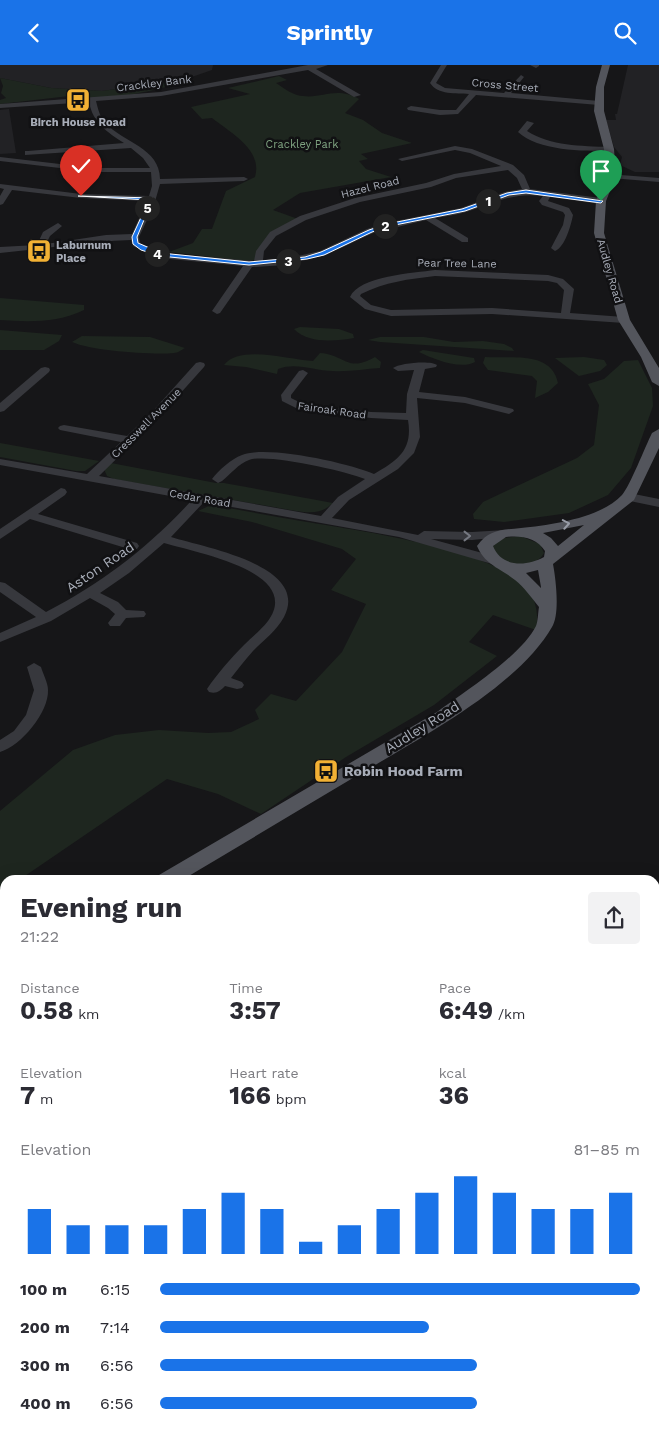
<!DOCTYPE html>
<html lang="en">
<head>
<meta charset="utf-8">
<style>
	:root { --surface:#fff; --page:#f2f2f3; --text:#2b2b33; --muted:#7c7c81; --accent:#1a73e8 }
	body { margin:0; font-family:"Work Sans",sans-serif; background:var(--page); color:var(--text); height:100vh; display:flex; flex-direction:column; font-size:19px; white-space:nowrap }
	* { box-sizing:border-box; margin:0 }
	p { font-size:16px; color:var(--muted) }
	.icon { flex:none; width:28px; height:28px; fill:none; stroke:currentColor; stroke-width:2; stroke-linecap:round; stroke-linejoin:round }
	.map { position:relative; flex:1; overflow:hidden }
	.side { position:absolute; left:0px; top:810px; width:660px; height:555px; display:flex; flex-direction:column; background:var(--surface); border-radius:15px 15px 0 0; box-shadow:0 5px 20px #0002 }
	.side>* { flex:none }
	.pin { position:absolute; display:grid; place-items:center; width:42px; height:42px; color:#fff; margin:-51px -21px; border-radius:50% 50% 50% 0; rotate:-45deg; box-shadow:0 0 5px #0007 }
	.pin .icon { rotate:45deg }
	.km { position:absolute; width:25px; height:25px; margin:-12px; border-radius:50%; background:#222; color:#fff; font-size:14px; line-height:25px; text-align:center }
	.round { display:grid; place-items:center; flex:none; width:52px; height:52px; border-radius:5px; background:var(--page) }
	.head { display:flex; align-items:center; justify-content:space-between; height:85px; padding:0 20px }
	h1 { font-size:28px; font-weight:700; line-height:38px }
	.stats { display:grid; grid-template-columns:repeat(3,1fr); gap:8px; height:85px; padding:5px 20px }
	.stats div { display:grid; align-content:center }
	.stats b { font-size:25px; font-weight:700 }
	.stats small { font-size:14px; font-weight:400 }
	.stats p { font-size:14px }
	.chart { height:140px; padding:10px 20px }
	.chart p { display:flex; justify-content:space-between }
	.chart svg { width:100%; height:90px; margin-top:5px; stroke:var(--accent); stroke-width:6 }
	ul { padding:0 20px; list-style:none; font-size:16px }
	li { display:grid; grid-template-columns:80px 60px 1fr; align-items:center; height:38px }
	li i { height:12px; border-radius:6px; background:var(--accent) }
	header { display:flex; justify-content:space-between; align-items:center; height:65px; padding:0 20px; background:var(--accent); color:#fff; font-size:22px; font-weight:700 }
	.map>svg:first-child { display:block }
	.built { fill:#222225 }
	.green { fill:#1e261f }
	.lines { fill:none; stroke-linecap:round; stroke-linejoin:round }
	.minor { fill:#37383d; fill-rule:evenodd }
	.major { fill:#53555c; fill-rule:evenodd }
	.oneway { stroke:#979ba6 }
	.oneway2 { stroke:#757881 }
	.route { fill:#1a73e8; stroke:#fff }
	.labels { text-anchor:middle; stroke-width:5; stroke-linejoin:round; paint-order:stroke }
	.far-street-label { font-size:11px; fill:#a8adb8; stroke:#111113 }
	.far-poi-label { font-size:11px; font-weight:bold; fill:#a8adb8; stroke:#111113 }
	.far-park-label { font-size:11px; fill:#7fa381; stroke:#111113 }
	.street-label { font-size:14px; fill:#a8adb8; stroke:#111113 }
	.poi-label { font-size:14px; font-weight:bold; fill:#a8adb8; stroke:#111113; text-anchor:start }
</style>
</head>
<body>
<header><svg class="icon" aria-label="back" viewBox="0 0 24 24"><path d="M15 5l-7 7 7 7"/></svg>Sprintly<svg class="icon" aria-label="search" viewBox="0 0 24 24"><circle cx="10" cy="10" r="6"/><path d="M15 15l6 6"/></svg></header>
<div class="map">
<svg width="659" height="1365" viewBox="0 0 659 1365">
	<rect width="100%" height="100%" fill="#161618"/>
	<!-- built -->
	<g class="built">
		<polygon points="0,0 213,0 212,5 183,15 102,26 51,23 0,13"/>
		<polygon points="628,0 659,0 659,107 635,107 620,100 622,92 614,82 606,55 616,55 615,49 617,49"/>
		<polygon points="9,44 16,88 0,89 0,45"/>
	</g>
	<!-- green -->
	<g class="green">
		<path d="M279,11L287,15L276,18C282,22 290,28 297,30C321,36 334,20 359,34L345,48L363,55L382,68L412,78L361,89L368,94L359,96L366,104L391,112L300,128L273,145L298,154L284,161L255,195H237L169,187L193,178L202,164H212L226,126L255,112C263,85 231,68 212,53L202,54L191,42L250,29L228,23Z"/>
		<path d="M0,13L51,23L102,26L183,15L179,19C156,24 99,40 78,30L0,39V35L6,33L1,28L3,21Z"/>
		<path d="M0,233L84,240V245C57,258 29,257 0,255Z"/>
		<path d="M300,262L339,264L353,269L354,273C336,276 308,279 294,264Z"/>
		<polygon points="0,265 62,270 59,276 44,285 0,285"/>
		<path d="M82,271L150,272L185,283C181,285 178,288 174,288C152,290 92,286 72,277Z"/>
		<polygon points="380,272 424,272 454,277 483,276 504,279 512,283 514,286 380,277 368,275"/>
		<path d="M423,285L474,293L475,297C460,305 433,294 419,287Z"/>
		<path d="M320,288C346,290 347,308 375,292L381,297L380,303C365,304 348,307 333,306C314,306 297,297 278,304L277,309L246,302L224,300C240,279 290,295 313,296Z"/>
		<path d="M485,292C511,294 551,285 558,318L548,327L535,333L537,316L532,311L488,305L483,298Z"/>
		<polygon points="584,292 604,295 607,300 600,306 579,311 555,293"/>
		<polygon points="638,295 652,323 653,341 631,403 608,430 569,448 504,457 474,454 473,449 483,437 577,393 594,380 599,340 588,319 604,314 624,296"/>
		<polygon points="0,378 99,396 85,406 76,406 0,392"/>
		<path d="M111,398L216,418H224L333,438C321,449 312,448 296,446L114,414L107,411L104,404Z"/>
		<path d="M211,440C241,445 271,451 301,456C353,465 491,483 526,522C536,533 539,550 536,565L493,550L469,577L497,591L434,640L346,692L261,749L218,729L167,714L19,815H5V825L0,828V746L73,685L115,670L159,665L208,668L231,667L259,654L255,645L271,629L296,636L342,587L366,539L331,525L356,494L342,484L252,457L198,446Z"/>
		<path d="M520,471L540,479L544,488C537,502 512,502 500,494C497,491 495,487 492,484L494,479L504,473Z"/>
		<polygon points="659,1275 659,1365 177,1365 178,1360 655,1360 655,1276"/>
	</g>
	<g class="lines">
		<!-- minor -->
		<g class="minor">
			<path d="M308,0H328L316,4L361,30L354,32L308,5L161,31L96,36C98,44 100,52 105,58C123,77 160,83 160,114L244,112L248,114L244,116L160,119L154,140L139,172L140,178L162,188L254,196L256,186L270,167L300,151L355,133L426,118L454,109L501,101L470,88L455,85L402,96L398,94L455,81L472,84L513,100L524,110L530,124L601,133L605,136L601,139L550,132L548,136L569,143L573,150C571,160 565,182 555,186L551,183L563,160L565,150L563,147L542,140L539,136L543,131C513,127 494,138 466,147C456,150 446,151 435,153L468,173V177H462L426,155L373,168L326,190L285,200L252,202L220,248L217,249L212,246L243,201L160,193L133,181L131,175C87,176 44,184 0,188V182L37,180L43,167L58,158L62,161L50,171L46,179L106,170L132,169L147,136L81,133L12,125L3,139L0,140V131L4,124L0,123V119L81,129L149,131L152,121L151,107H94L0,96V92L94,103H150L143,93L131,83L25,90V86H28L124,78C107,67 93,58 89,37L0,43V39L161,27ZM508,105L517,113L522,124L505,127L461,143L386,158L367,164L320,186L285,194L263,195L264,186L276,171L306,155L360,137L431,122L456,113Z"/>
			<path d="M441,0H447L436,18L445,23L504,28L521,10L524,12L511,28L599,36L603,38L599,40L476,30L458,49L440,50L408,45L407,43L411,41L440,45H456L469,29C456,28 438,30 430,18Z"/>
			<polygon points="530,0 539,0 539,1 536,3"/>
			<path d="M527,56L534,58L527,66C551,81 581,81 609,82L613,84L609,86C583,86 538,86 518,67Z"/>
			<polygon points="608,109 659,113 659,117 611,113 607,111"/>
			<path d="M435,205L548,210L563,214L574,224L570,248L624,252L629,255L624,258L492,249L391,251L365,244L350,232C359,211 414,208 435,205ZM435,211L548,216L557,218L564,225L561,248L492,243L391,245L371,240L360,231L361,229C385,217 409,214 435,211Z"/>
			<path d="M200,297L204,298L205,300L204,302L160,351L99,411L321,451L338,432L365,414C346,406 266,388 249,395C238,399 231,409 222,416L218,418L212,414C219,405 231,394 242,390C267,380 348,398 374,409C398,395 413,385 408,355L371,353L298,344L282,336L281,330L299,306L303,305L308,308L291,330V333L301,338L371,347L406,348L407,329L414,305L398,306L393,303C399,298 431,295 437,300L436,302L425,304L419,327L465,332L513,344L514,346L509,349L465,338L417,333L420,372L414,388L398,404L349,435L332,453L418,470L424,466L472,467L506,465L508,468L506,471L502,472L472,475L431,474L497,492L498,495L492,499L399,472L204,437L171,472C202,482 311,500 284,552C276,566 264,575 253,586C245,595 238,604 231,613L242,617L244,620L242,623L237,624L225,621C220,626 217,629 209,627L207,624C217,609 231,593 244,580C252,572 261,565 268,556C304,506 193,487 164,478L129,508L100,528L118,537L126,545L144,546L146,549L144,552L126,553L120,561H110L108,558L115,549L108,543L90,533L51,556L0,577V568L36,552L0,527V517L5,518L46,547C102,518 149,482 192,435L0,400V394L87,409L121,377L60,365L58,363L60,361L64,360L127,371L152,347L196,298Z"/>
			<polygon points="45,302 49,303 50,305 49,307 4,346 0,347 0,338 41,303"/>
			<polygon points="61,423 65,424 67,427 65,430 38,449 137,478 139,481 137,484 129,484 30,454 0,474 0,464"/>
			<polygon points="629,428 659,434 659,442 625,435 623,432"/>
			<path d="M34,598L41,602C43,609 48,618 48,625C49,647 21,681 0,687V675L14,666L26,650L34,625L27,602Z"/>
		</g>
		<!-- major -->
		<g class="major">
			<polygon points="602,0 610,0 604,22 604,46 614,84 616,111 606,136 604,168 630,255 659,303 659,321 652,317 641,292 618,255 594,168 596,136 606,111 604,84 594,46 596,22"/>
			<path d="M659,364V383L634,435L553,499C556,515 560,549 552,562C518,622 417,675 358,710C299,745 241,780 182,815H156L159,810L437,647C463,628 522,590 536,561C538,556 538,548 539,542C531,532 524,522 515,515C500,503 485,500 477,481C489,464 502,465 521,463C551,460 601,453 622,430C630,421 645,382 652,368ZM584,460L558,481L551,473L543,468ZM506,472C521,470 537,473 545,486L544,492C526,502 501,502 493,481ZM538,505L541,522V523L526,508Z"/>
			<polygon points="5,924 5,945 0,947 0,926"/>
		</g>
	</g>
	<!-- one-way arrows -->
	<defs><path id="oneway-chevron" d="M-2-3.5L2.5 0L-2 3.5" fill="none" stroke-width="1.6" stroke-linecap="round" stroke-linejoin="round" transform="scale(1.25)"/></defs>
	<use class="oneway" href="#oneway-chevron" transform="translate(566 459) rotate(-10)"/>
	<use class="oneway2" href="#oneway-chevron" transform="translate(467 471)"/>
	<!-- route -->
	<polygon class="route" points="526,125 603,136 601,138 526,128 509,130 465,146 390,161 372,167 324,190 307,194 249,200 160,191 141,185 133,179 132,172 149,135 78,131 153,133 137,172 138,178 161,188 249,197 305,192 321,187 369,165 387,159 462,144 507,128"/>
	<!-- icons -->
	<defs>
		<symbol id="bus-square" viewBox="-11 -11 22 22"><rect x="-9" y="-9" width="18" height="18" rx="4" fill="#f2b134" stroke="#111113"/><path d="M-5-6H5V4H4V6H2V4H-2V6H-4V4H-5ZM-3.5-4V0h7V-4ZM-3.5 1.2v1.5H-2V1.2ZM2 1.2v1.5H3.5V1.2Z" fill="#111"/></symbol>
	</defs>
	<g fill-rule="evenodd">
		<use href="#bus-square" x="64" y="21" width="28" height="28"/>
		<use href="#bus-square" x="25" y="172" width="28" height="28"/>
		<use href="#bus-square" x="312" y="692" width="28" height="28"/>
	</g>
	<g class="labels">
		<!-- far-street labels -->
		<g class="far-street-label">
			<text transform="translate(154 18) rotate(-7)" y="4">Crackley Bank</text>
			<text transform="translate(505 20) rotate(5)" y="4">Cross Street</text>
			<text transform="translate(370 122) rotate(-14)" y="4">Hazel Road</text>
			<text transform="translate(457 198) rotate(1)" y="4">Pear Tree Lane</text>
			<text transform="translate(610 206) rotate(74)" y="4">Audley Road</text>
			<text transform="translate(332 345) rotate(8)" y="4">Fairoak Road</text>
			<text transform="translate(146 358) rotate(-45)" y="4">Cresswell Avenue</text>
			<text transform="translate(200 433) rotate(10)" y="4">Cedar Road</text>
		</g>
		<!-- far-poi labels -->
		<g class="far-poi-label">
			<text x="78" y="61">Birch House Road</text>
			<text x="56" y="184" text-anchor="start">Laburnum<tspan x="56" dy="13">Place</tspan></text>
		</g>
		<!-- far-park labels -->
		<g class="far-park-label">
			<text x="302" y="83">Crackley Park</text>
		</g>
		<!-- street labels -->
		<g class="street-label">
			<text transform="translate(100 502) rotate(-34)" y="5">Aston Road</text>
			<text transform="translate(422 662) rotate(-32)" y="5">Audley Road</text>
		</g>
		<!-- poi labels -->
		<g class="poi-label">
			<text x="344" y="711">Robin Hood Farm</text>
		</g>
	</g>
</svg>
<div class="pin" style="left:601px;top:136px;background:#1e9e55"><svg class="icon" aria-label="arrive" viewBox="0 0 24 24"><path d="M6 21V4h12l-3 4 3 4H6"/></svg></div>
<div class="pin" style="left:81px;top:131px;background:#d93025"><svg class="icon" aria-label="check" viewBox="0 0 24 24"><path d="M5 12l5 5 9-10"/></svg></div>
<b class="km" style="left:488px;top:136px">1</b>
<b class="km" style="left:385px;top:161px">2</b>
<b class="km" style="left:288px;top:196px">3</b>
<b class="km" style="left:157px;top:189px">4</b>
<b class="km" style="left:147px;top:143px">5</b>
<section class="side">
<div class="head"><div><h1>Evening run</h1><p>21:22</p></div><a class="round"><svg class="icon" aria-label="share" viewBox="0 0 24 24"><path d="M12 15V3M7 8l5-5 5 5M5 13v7h14v-7"/></svg></a></div>
<div class="stats">
<div><p>Distance</p><b>0.58<small> km</small></b></div>
<div><p>Time</p><b>3:57</b></div>
<div><p>Pace</p><b>6:49<small> /km</small></b></div>
</div>
<div class="stats">
<div><p>Elevation</p><b>7<small> m</small></b></div>
<div><p>Heart rate</p><b>166<small> bpm</small></b></div>
<div><p>kcal</p><b>36</b></div>
</div>
<div class="chart"><p><span>Elevation</span>81–85 m</p>
<svg viewBox="0 0 160 44" preserveAspectRatio="none"><path d="M5 44V22M15 44V30M25 44V30M35 44V30M45 44V22M55 44V14M65 44V22M75 44V38M85 44V30M95 44V22M105 44V14M115 44V6M125 44V14M135 44V22M145 44V22M155 44V14"/></svg>
</div>
<ul>
<li><b>100 m</b>6:15<i style="width:100%"></i></li>
<li><b>200 m</b>7:14<i style="width:56%"></i></li>
<li><b>300 m</b>6:56<i style="width:66%"></i></li>
<li><b>400 m</b>6:56<i style="width:66%"></i></li>
</ul>
</section>
</div>
</body>
</html>
